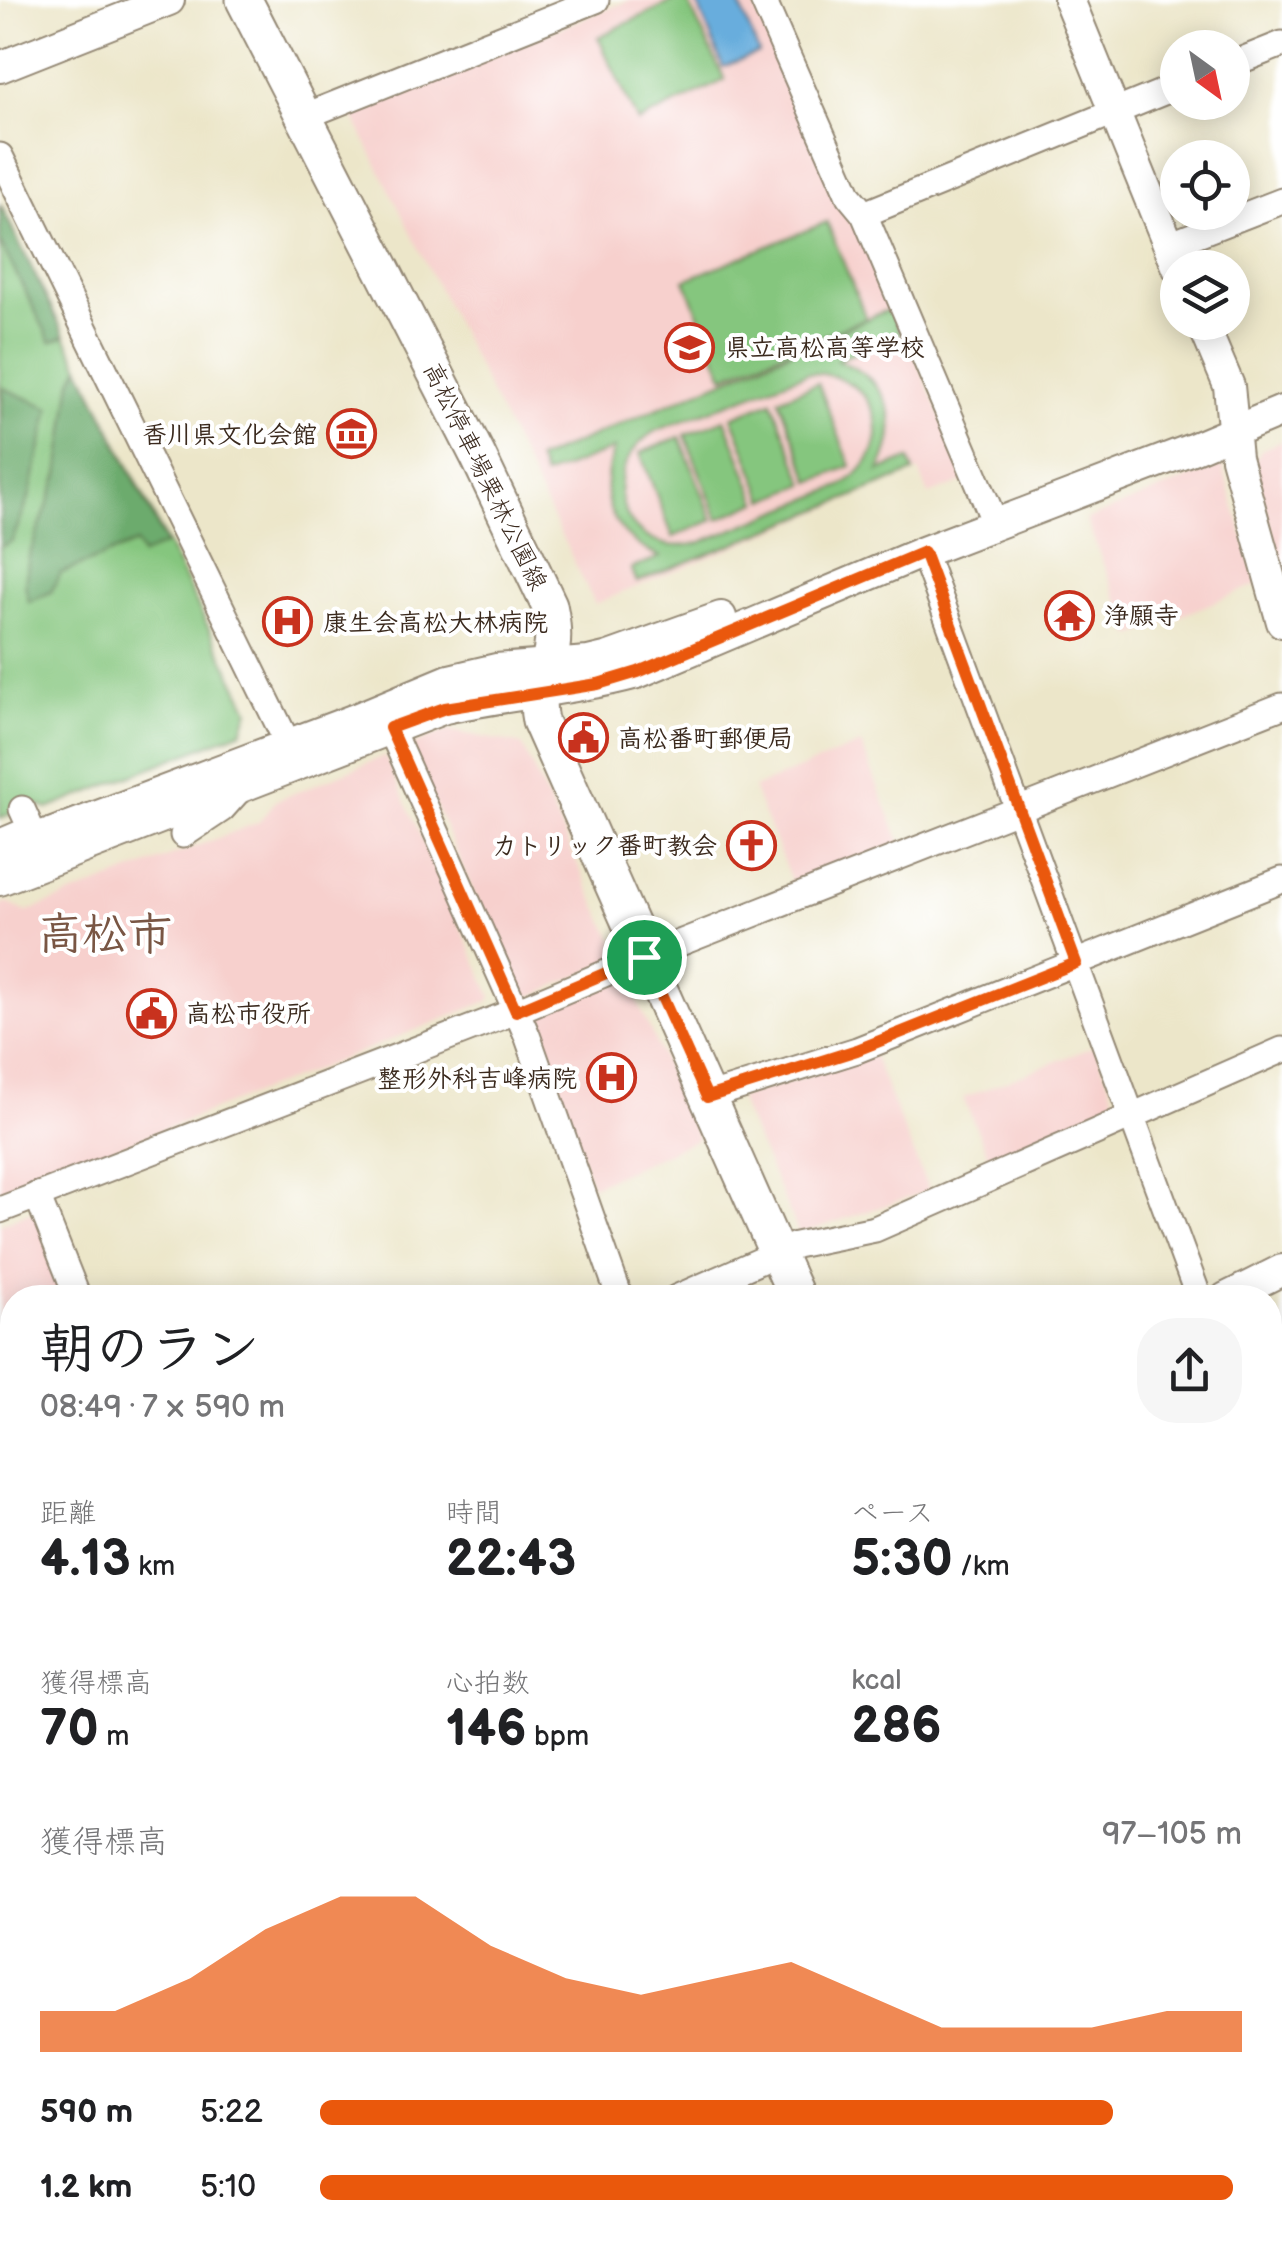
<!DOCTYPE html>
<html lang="ja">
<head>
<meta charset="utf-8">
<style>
	:root { --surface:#fff; --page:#f6f6f6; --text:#202124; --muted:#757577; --accent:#ea580c }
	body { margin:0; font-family:"Balsamiq Sans","Klee One",sans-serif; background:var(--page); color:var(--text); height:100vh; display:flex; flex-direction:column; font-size:38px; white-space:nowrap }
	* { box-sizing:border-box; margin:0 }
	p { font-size:32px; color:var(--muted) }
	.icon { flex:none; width:55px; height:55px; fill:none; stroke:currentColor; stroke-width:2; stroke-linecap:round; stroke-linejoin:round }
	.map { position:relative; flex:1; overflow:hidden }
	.sheet { position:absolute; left:0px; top:1285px; width:1282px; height:962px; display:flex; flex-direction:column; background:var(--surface); border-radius:40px 40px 0 0; box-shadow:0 5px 25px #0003 }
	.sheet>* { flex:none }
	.needle { width:65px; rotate:147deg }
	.fabs { position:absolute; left:1160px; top:30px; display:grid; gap:20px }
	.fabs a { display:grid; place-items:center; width:90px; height:90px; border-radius:50%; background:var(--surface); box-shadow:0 5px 25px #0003; font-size:50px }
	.pin { position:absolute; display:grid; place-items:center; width:85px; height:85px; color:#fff; margin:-42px; border:5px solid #fff; border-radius:50%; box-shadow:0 2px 10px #0007 }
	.round { display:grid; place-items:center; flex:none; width:105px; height:105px; border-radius:40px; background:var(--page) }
	.overview { display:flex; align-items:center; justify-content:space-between; height:170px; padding:0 40px }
	h1 { font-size:55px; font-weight:800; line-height:75px }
	.metrics { display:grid; grid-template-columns:repeat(3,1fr); gap:15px; height:170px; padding:10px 40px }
	.metrics div { display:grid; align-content:center }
	.metrics b { font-size:50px; font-weight:800 }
	.metrics small { font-size:28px; font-weight:400 }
	.metrics p { font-size:28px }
	.chart { height:280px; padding:20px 40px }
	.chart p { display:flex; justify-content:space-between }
	.chart svg { width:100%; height:180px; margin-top:10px; fill:var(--accent); opacity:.7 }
	ul { padding:0 40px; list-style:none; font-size:32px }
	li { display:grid; grid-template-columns:160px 120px 1fr; align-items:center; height:75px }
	li i { height:25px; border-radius:12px; background:var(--accent) }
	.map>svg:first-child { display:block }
	.built { fill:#f7d0cd }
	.green { fill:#85c67e; stroke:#60784e; stroke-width:2.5; fill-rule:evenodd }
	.forest { fill:#6cab6d; stroke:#546a46; stroke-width:2.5 }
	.water { fill:#67addd; stroke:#516c7e; stroke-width:2.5 }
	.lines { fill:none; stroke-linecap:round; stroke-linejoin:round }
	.pedestrian-casing { stroke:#948874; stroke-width:21 }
	.minor-casing { stroke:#948874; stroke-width:29 }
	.tertiary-casing { stroke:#948874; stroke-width:34 }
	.secondary-casing { stroke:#948874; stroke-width:39 }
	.trunk-casing { stroke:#948874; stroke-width:44 }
	.pedestrian { stroke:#fff; stroke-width:18 }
	.minor { stroke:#fff; stroke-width:25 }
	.tertiary { stroke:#fff; stroke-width:30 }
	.secondary { stroke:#fff; stroke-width:35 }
	.trunk { stroke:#fff; stroke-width:40 }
	.route-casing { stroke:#fff; stroke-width:20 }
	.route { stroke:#ea580c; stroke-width:12 }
	.labels { text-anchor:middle; stroke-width:8; stroke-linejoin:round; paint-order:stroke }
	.poi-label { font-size:25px; font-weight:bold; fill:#3b2a1e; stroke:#fff; text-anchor:start }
	.street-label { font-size:25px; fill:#3b2a1e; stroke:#fff }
	.town-label { font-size:45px; font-weight:bold; fill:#795644; stroke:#fff }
</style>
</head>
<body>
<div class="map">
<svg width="1282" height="2246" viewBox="0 0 1282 2246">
	<rect width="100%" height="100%" fill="#fff"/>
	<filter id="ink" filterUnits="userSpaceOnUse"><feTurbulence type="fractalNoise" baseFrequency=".01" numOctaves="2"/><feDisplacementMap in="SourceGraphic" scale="20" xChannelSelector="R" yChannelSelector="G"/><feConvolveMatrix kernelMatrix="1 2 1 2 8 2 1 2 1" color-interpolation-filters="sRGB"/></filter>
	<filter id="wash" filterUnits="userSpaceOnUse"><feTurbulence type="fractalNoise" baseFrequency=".0048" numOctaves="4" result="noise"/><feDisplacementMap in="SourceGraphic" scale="40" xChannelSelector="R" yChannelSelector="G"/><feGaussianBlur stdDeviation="2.25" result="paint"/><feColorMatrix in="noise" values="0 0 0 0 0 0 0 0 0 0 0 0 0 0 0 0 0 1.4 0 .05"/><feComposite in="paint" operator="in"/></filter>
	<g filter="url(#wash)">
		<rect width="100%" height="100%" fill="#ece6c9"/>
		<!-- built -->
		<g class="built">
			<polygon points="630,0 752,0 850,223 857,221 968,480 929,495 919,471 595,604 351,112"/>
			<polygon points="1282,441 1282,566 1253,465 1261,450"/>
			<polygon points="1222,465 1258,584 1132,636 1086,520"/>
			<polygon points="447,730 522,745 621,957 521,1001 410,747"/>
			<polygon points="861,744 902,847 795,890 753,788"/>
			<polygon points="385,756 492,997 489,1001 0,1194 0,906 7,903 27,912 259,822 275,801"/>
			<polygon points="627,977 698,1139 592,1186 530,1016"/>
			<polygon points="1095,1046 1117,1104 1113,1114 993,1166 963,1098"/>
			<polygon points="873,1055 929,1191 799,1234 738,1098"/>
			<polygon points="30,1212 38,1217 71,1297 12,1298 12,1580 1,1586 0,1224"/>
			<polygon points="12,1898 12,2104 0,2109 0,1903"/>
			<polygon points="30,2235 192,2235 198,2246 35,2246"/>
			<polygon points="336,2235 470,2235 475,2246 337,2246 335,2242"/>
			<polygon points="489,2235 791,2235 796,2246 493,2246"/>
			<polygon points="993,2235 1187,2235 1192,2246 982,2246"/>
		</g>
		<!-- green -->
		<g class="green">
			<polygon points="675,0 687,0 725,80 638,122 598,37"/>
			<polygon points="0,204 249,710 242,731 48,809 36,804 0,818"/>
			<polygon points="827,222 866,318 724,376 685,280"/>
			<path d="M890,309L901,334L837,360C889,380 905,422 879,471L909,459L914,472L637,582L631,569L660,557C610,535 596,499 614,449L544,476L537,460ZM807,373C879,371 904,449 841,486L699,543C626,562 589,474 655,431Z"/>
			<polygon points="818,383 851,466 811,482 779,399"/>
			<polygon points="772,401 805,484 765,500 732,417"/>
			<polygon points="725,419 758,502 718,519 685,435"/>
			<polygon points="680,437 713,520 673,537 640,453"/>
		</g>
		<!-- forest -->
		<g class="forest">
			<polygon points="0,204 65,336 51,342 0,242"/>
			<polygon points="80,367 166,544 142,555 136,543 61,573 51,592 29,602 25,584 29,556 59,474 72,380"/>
			<polygon points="3,388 50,408 29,498 12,541 0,547 0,434"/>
		</g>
		<!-- water -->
		<polygon class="water" points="696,0 738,0 759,53 723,67"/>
	</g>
	<g filter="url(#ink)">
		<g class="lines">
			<defs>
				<polyline id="pedestrian" points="908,2246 936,2235"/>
				<g id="minor">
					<polyline points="763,0 849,196 864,214 990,511"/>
					<polyline points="1232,64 1282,44"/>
					<polyline points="303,117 596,0"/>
					<polyline points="0,156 288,744"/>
					<polyline points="864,214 1178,86"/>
					<polyline points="1169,245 1282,201"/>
					<polyline points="923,552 1199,1298"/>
					<polyline points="390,728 527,1035 620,1298"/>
					<polyline points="183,835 222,809 240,789"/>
					<polyline points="5,840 31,829 22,809"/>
					<polyline points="707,1097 857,1050 1282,880"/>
					<polyline points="37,1195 78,1298"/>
					<polyline points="0,1210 516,1011 644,957 1282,706"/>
					<polyline points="676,1298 796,1245 875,1229 1282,1050"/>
					<polyline points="1270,1476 1282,1505"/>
					<polyline points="1270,1577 1282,1572"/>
					<polyline points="0,1601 12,1595"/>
					<polyline points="1270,1755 1282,1750"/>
					<polyline points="0,2124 12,2119"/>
					<polyline points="0,2178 12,2207"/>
					<polyline points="25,2235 29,2246"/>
					<polyline points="478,2235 483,2246"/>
					<polyline points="806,2235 811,2246"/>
					<polyline points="967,2235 972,2246"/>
				</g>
				<g id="tertiary">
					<polyline points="1069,0 1178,268"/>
					<polyline points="0,67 169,0"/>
					<polyline points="1202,322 1229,386 1236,458 1282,622"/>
					<polyline points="0,853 353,720 449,680 496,669 588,662 609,657 721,617"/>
					<path d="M0,880L445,708C509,694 574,690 637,673L923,552L1192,449L1282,411"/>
					<polyline points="1226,1298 1282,1270"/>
					<polyline points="0,1882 12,1876"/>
					<polyline points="1270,1992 1282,1985"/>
				</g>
				<g id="secondary">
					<path d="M244,0L478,456L549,605C552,619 554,634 552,647C549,677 533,687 540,721L797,1298"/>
					<polyline points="1215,2235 1220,2246"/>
				</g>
				<g id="trunk">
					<polyline points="0,1665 12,1690"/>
					<polyline points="0,1764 12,1789"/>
					<polyline points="235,2235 241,2246"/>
					<polyline points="286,2235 292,2246"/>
				</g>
			</defs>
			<!-- pedestrian casing -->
			<use href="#pedestrian" class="pedestrian-casing"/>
			<!-- minor casing -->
			<use href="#minor" class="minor-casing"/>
			<!-- tertiary casing -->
			<use href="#tertiary" class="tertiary-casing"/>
			<!-- secondary casing -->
			<use href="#secondary" class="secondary-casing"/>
			<!-- trunk casing -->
			<use href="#trunk" class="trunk-casing"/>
			<!-- pedestrian -->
			<use href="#pedestrian" class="pedestrian"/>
			<!-- minor -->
			<use href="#minor" class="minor"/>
			<!-- tertiary -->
			<use href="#tertiary" class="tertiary"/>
			<!-- secondary -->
			<use href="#secondary" class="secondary"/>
			<!-- trunk -->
			<use href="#trunk" class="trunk"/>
		</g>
	</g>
	<g class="lines" filter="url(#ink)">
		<defs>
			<polygon id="route" points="924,552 1076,963 857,1050 707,1097 644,957 516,1011 390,728 445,708 598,684 638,672"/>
		</defs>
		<!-- route casing -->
		<use href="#route" class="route-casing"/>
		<!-- route -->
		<use href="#route" class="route"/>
	</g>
	<!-- icons -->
	<defs>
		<symbol id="school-ring" viewBox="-11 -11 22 22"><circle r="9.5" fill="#fff" stroke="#c8321e" stroke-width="1.5"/><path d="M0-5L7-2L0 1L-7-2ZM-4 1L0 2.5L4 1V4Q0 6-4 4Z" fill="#c8321e"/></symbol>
		<symbol id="museum-ring" viewBox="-11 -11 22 22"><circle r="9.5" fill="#fff" stroke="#c8321e" stroke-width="1.5"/><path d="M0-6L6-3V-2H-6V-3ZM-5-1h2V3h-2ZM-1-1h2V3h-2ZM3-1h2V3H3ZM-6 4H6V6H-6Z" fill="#c8321e"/></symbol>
		<symbol id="temple-ring" viewBox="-11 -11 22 22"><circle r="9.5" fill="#fff" stroke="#c8321e" stroke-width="1.5"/><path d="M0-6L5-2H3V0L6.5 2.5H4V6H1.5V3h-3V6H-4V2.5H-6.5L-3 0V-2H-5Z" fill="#c8321e"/></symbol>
		<symbol id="hospital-ring" viewBox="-11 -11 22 22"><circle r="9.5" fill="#fff" stroke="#c8321e" stroke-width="1.5"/><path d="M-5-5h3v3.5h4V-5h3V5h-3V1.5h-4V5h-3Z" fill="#c8321e"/></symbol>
		<symbol id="civic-ring" viewBox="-11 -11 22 22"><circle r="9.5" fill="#fff" stroke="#c8321e" stroke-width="1.5"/><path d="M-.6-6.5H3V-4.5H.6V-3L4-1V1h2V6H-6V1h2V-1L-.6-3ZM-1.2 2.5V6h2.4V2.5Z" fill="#c8321e"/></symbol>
		<symbol id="church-ring" viewBox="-11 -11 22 22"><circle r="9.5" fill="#fff" stroke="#c8321e" stroke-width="1.5"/><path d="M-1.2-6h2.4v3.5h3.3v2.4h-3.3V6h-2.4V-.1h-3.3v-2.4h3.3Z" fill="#c8321e"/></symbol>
	</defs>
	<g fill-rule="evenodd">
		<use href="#school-ring" x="662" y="320" width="55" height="55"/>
		<use href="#museum-ring" x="324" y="406" width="55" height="55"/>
		<use href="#temple-ring" x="1042" y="588" width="55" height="55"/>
		<use href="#hospital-ring" x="260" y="594" width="55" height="55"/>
		<use href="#civic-ring" x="556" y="710" width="55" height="55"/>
		<use href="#church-ring" x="724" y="818" width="55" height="55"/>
		<use href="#civic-ring" x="124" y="986" width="55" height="55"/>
		<use href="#hospital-ring" x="584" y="1050" width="55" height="55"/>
	</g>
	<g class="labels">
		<!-- poi labels -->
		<g class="poi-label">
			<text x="725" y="356">県立高松高等学校</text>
			<text x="317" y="443" text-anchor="end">香川県文化会館</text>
			<text x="1104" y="624">浄願寺</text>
			<text x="323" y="631">康生会高松大林病院</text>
			<text x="618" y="747">高松番町郵便局</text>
			<text x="717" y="854" text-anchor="end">カトリック番町教会</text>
			<text x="186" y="1022">高松市役所</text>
			<text x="577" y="1087" text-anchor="end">整形外科吉峰病院</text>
		</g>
		<!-- street labels -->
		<g class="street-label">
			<text transform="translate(486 476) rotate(64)" y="9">高松停車場栗林公園線</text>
		</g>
		<!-- town labels -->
		<g class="town-label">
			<text x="105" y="949">高松市</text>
		</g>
	</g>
</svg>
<div class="fabs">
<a><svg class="needle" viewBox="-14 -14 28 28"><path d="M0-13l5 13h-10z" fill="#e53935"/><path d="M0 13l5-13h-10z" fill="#757577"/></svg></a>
<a><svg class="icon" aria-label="locate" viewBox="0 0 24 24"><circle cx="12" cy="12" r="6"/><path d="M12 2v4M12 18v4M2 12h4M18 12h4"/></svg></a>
<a><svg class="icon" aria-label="layers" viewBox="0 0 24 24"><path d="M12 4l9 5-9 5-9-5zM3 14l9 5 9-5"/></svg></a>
</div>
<div class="pin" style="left:644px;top:957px;background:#1e9e55"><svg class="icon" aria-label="arrive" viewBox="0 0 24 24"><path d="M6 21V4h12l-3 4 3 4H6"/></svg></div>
<section class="sheet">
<div class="overview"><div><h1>朝のラン</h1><p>08:49 · 7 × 590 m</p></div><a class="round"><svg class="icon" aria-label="share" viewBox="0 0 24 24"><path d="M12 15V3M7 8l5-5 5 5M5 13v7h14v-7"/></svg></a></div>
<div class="metrics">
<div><p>距離</p><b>4.13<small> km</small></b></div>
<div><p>時間</p><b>22:43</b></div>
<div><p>ペース</p><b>5:30<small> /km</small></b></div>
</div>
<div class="metrics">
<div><p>獲得標高</p><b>70<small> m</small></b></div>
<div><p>心拍数</p><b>146<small> bpm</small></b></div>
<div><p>kcal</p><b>286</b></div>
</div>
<div class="chart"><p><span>獲得標高</span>97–105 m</p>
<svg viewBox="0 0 160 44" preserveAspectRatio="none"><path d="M0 44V34L10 34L20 26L30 14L40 6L50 6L60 18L70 26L80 30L90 26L100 22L110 30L120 38L130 38L140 38L150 34L160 34V44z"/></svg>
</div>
<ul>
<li><b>590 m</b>5:22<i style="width:86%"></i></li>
<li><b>1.2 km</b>5:10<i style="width:99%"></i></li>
</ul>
</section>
</div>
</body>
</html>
